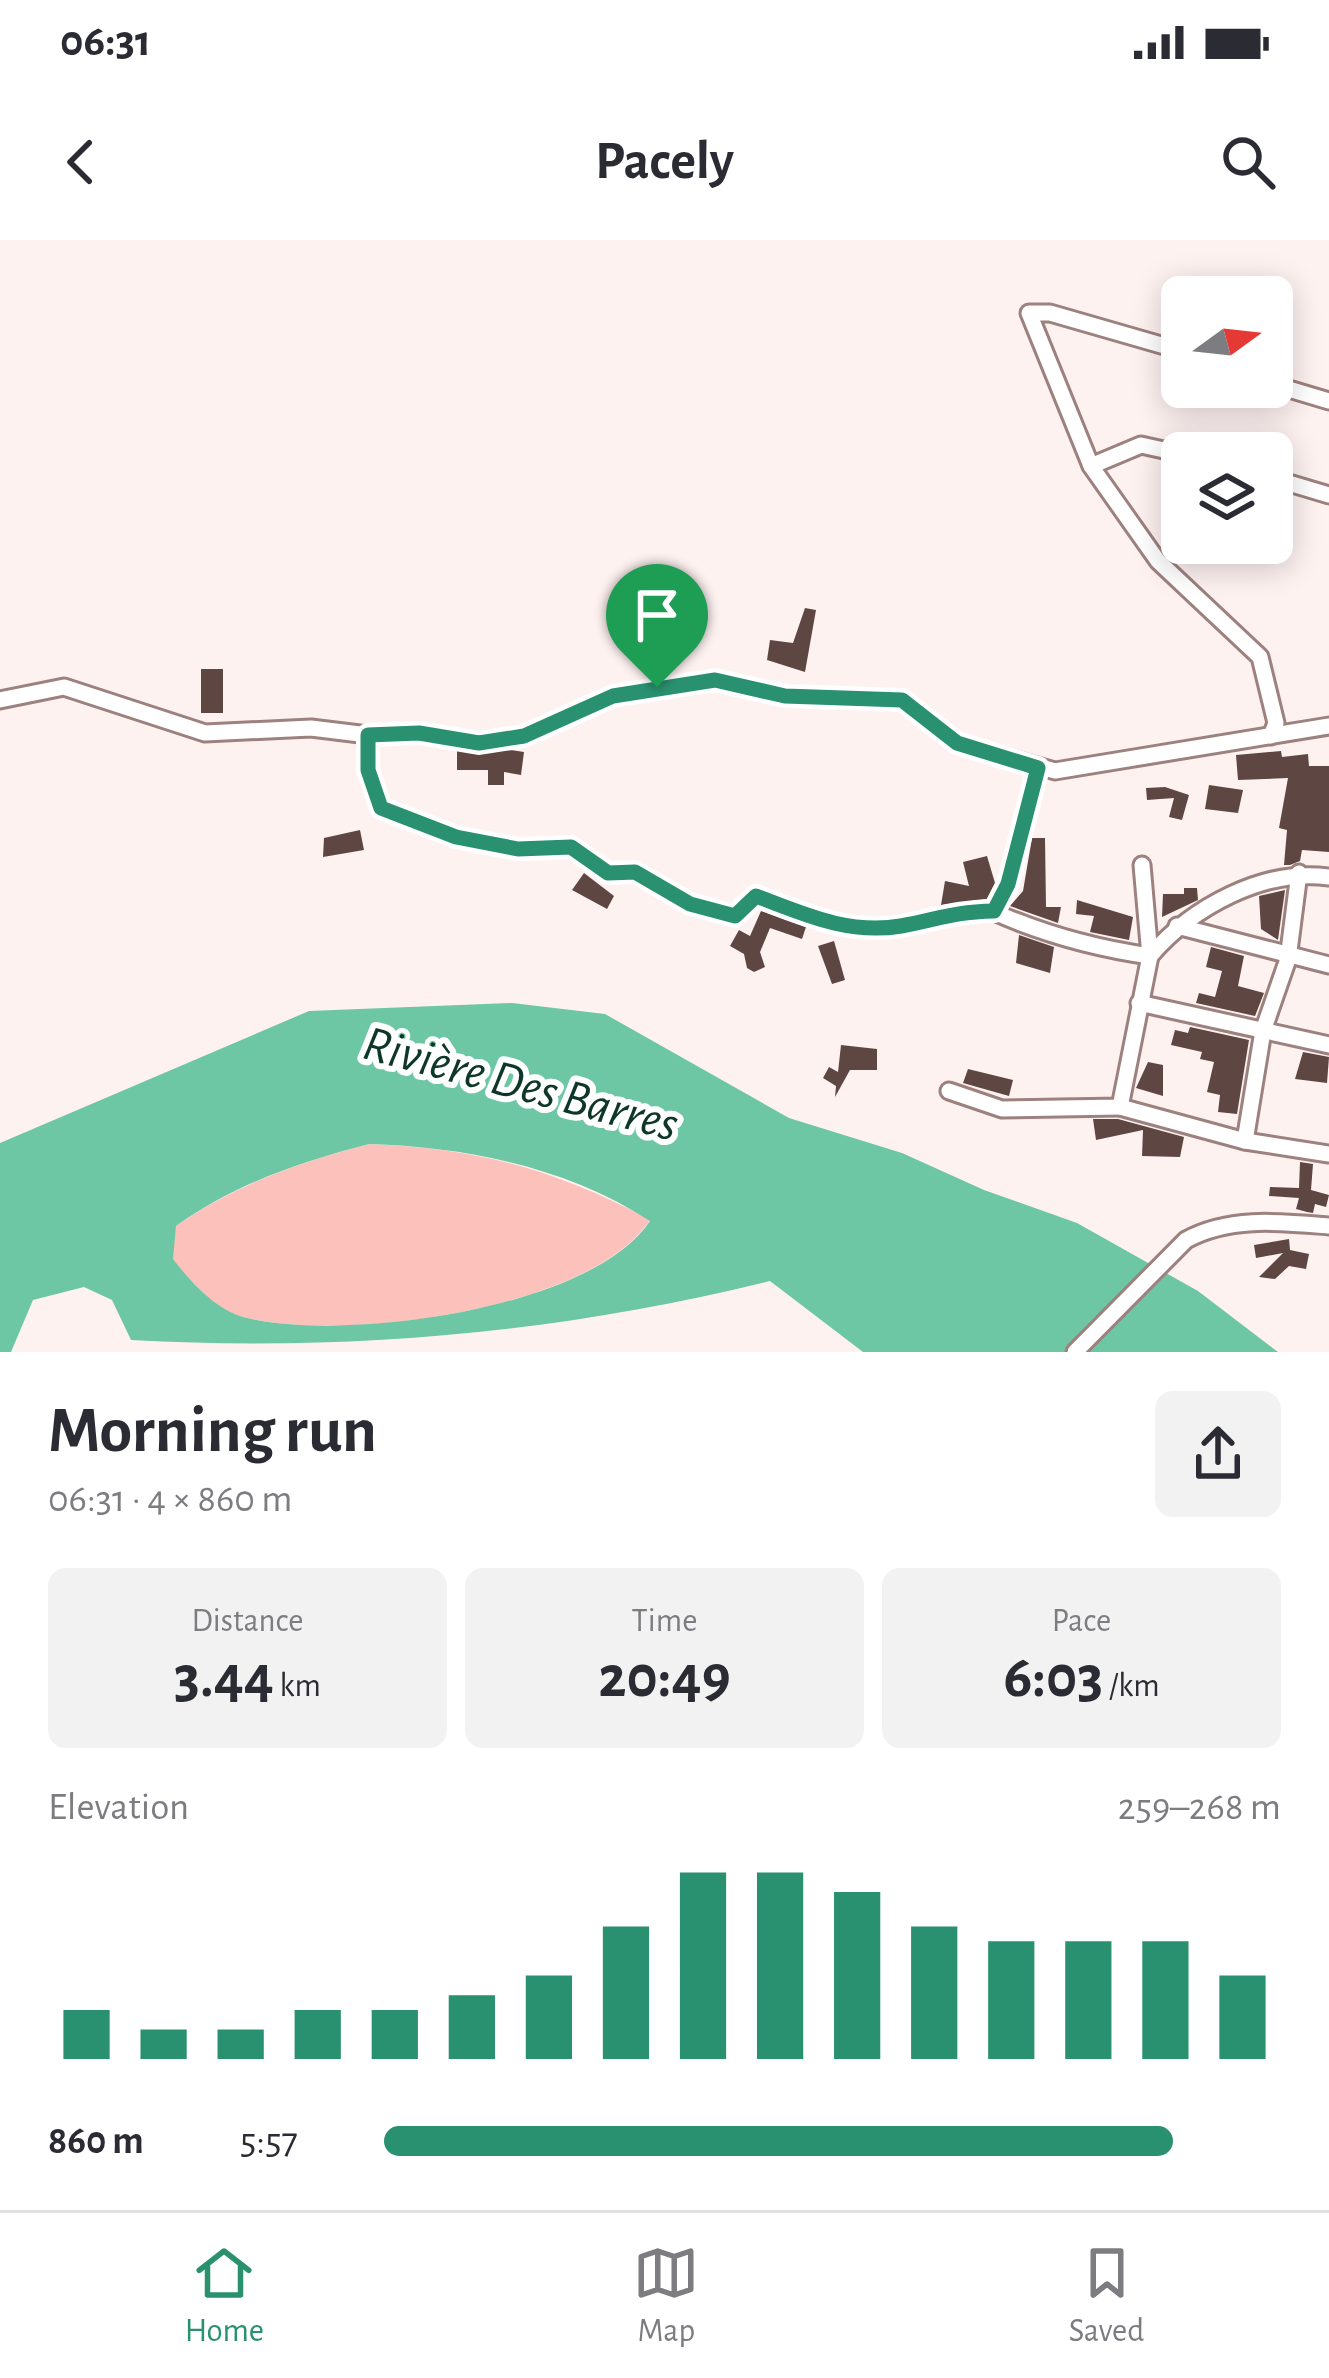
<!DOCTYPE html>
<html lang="en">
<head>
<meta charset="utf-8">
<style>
	:root { --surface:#fff; --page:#f2f2f3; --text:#2b2b33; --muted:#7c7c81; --line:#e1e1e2; --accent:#29916f }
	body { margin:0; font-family:"Alegreya Sans",sans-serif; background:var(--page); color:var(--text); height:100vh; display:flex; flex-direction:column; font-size:45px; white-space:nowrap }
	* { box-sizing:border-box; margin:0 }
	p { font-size:39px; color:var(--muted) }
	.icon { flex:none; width:66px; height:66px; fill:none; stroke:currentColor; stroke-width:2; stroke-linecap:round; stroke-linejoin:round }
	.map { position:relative; height:1112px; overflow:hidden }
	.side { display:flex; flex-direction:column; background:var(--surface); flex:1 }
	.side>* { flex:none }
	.needle { width:78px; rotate:75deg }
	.controls { position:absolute; left:1161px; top:36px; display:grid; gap:24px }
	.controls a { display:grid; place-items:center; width:132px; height:132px; border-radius:18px; background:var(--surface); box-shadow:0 6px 30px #0003; font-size:60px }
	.pin { position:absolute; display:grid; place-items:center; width:102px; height:102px; color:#fff; margin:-123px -51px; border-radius:50% 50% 50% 0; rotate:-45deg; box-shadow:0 0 12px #0007 }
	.pin .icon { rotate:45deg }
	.round { display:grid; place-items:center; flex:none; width:126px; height:126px; border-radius:18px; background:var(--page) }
	.summary { display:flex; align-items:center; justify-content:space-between; height:204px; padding:0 48px }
	h1 { font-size:66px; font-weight:700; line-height:90px }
	.metrics { display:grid; grid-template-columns:repeat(3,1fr); gap:18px; height:204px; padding:12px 48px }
	.metrics div { display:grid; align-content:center; border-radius:18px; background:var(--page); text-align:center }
	.metrics b { font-size:60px; font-weight:700 }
	.metrics small { font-size:33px; font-weight:400 }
	.metrics p { font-size:33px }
	.chart { height:336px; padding:24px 48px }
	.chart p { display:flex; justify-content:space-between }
	.chart svg { width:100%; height:216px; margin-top:12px; stroke:var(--accent); stroke-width:6 }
	ul { padding:0 48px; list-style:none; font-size:39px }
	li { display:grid; grid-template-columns:192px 144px 1fr; align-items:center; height:90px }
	li i { height:30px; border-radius:15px; background:var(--accent) }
	.status { display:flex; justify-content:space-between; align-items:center; height:84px; padding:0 60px; background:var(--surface); direction:ltr }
	.status svg { height:33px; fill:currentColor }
	header { display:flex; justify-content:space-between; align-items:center; height:156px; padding:0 48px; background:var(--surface); font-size:54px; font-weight:700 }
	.tab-bar { display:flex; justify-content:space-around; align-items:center; height:168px; border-top:3px solid var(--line); background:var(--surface); font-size:33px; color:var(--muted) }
	.tab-bar a { display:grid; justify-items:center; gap:6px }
	.tab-bar .on { color:var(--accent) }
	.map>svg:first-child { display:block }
	.green { fill:#fcc1ba }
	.water { fill:#6ec7a4; fill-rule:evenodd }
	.building { fill:#5e4643 }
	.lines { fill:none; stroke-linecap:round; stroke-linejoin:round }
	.minor-casing { stroke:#9c817e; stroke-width:21 }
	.minor { stroke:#fff; stroke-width:15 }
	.route-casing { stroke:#fff; stroke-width:24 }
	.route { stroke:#29916f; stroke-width:15 }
	.labels { text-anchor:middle; stroke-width:12; stroke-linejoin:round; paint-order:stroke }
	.water-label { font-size:51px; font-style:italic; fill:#0f3729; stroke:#fff }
</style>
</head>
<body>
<div class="status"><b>06:31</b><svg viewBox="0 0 49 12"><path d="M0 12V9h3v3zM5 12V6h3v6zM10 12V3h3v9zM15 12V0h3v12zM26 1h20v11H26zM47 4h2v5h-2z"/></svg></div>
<header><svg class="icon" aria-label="back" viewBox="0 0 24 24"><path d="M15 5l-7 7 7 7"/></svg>Pacely<svg class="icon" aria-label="search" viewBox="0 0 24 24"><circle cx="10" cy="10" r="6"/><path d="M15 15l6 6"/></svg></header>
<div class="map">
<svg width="1329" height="1112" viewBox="0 0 1329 1112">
	<rect width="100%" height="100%" fill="#fef2f1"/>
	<!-- green -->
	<path class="green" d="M369,904C476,908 555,929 650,980C592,1070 340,1103 243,1077C214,1069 190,1041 172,1019L176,986C235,945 300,922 369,904Z"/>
	<!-- water -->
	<path class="water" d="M512,763L605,774L789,878L902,913L984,950L1077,983L1198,1051L1278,1112H863L770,1041C562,1093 344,1112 131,1100L112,1060L84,1047L33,1060L11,1112H0V903L309,771ZM369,904C466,907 567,927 650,981C592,1070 340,1103 243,1077C215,1069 190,1041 173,1019L176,986C235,944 300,922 369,904Z"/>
	<!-- building -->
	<g class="building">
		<polygon points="805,368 816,370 805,432 767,420 770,400 793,403"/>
		<rect x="201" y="429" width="22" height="44"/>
		<polygon points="511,510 524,512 521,535 504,532 504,545 488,545 488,530 457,530 457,511"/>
		<polygon points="1281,511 1282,517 1308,514 1309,526 1329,526 1329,612 1302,610 1300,621 1290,625 1284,625 1287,590 1279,588 1288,538 1238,540 1236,515"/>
		<polygon points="1209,545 1243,550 1238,573 1205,569"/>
		<polygon points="1165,547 1189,555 1182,580 1169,577 1174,558 1147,560 1146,548"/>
		<polygon points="360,590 364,610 323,617 324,598"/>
		<polygon points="1032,598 1045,598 1046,667 1061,667 1058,683 1010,666 1023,651"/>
		<polygon points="987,616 995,643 987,659 941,665 945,641 969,646 963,622"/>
		<polygon points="584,633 614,656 607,669 572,650"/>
		<polygon points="1184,648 1197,648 1198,660 1162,677 1163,654 1184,654"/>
		<polygon points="1285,650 1278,700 1261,689 1259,656"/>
		<polygon points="1077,660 1133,677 1129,700 1090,692 1094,676 1076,674"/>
		<polygon points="761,671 806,687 802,699 770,688 760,712 765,727 754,732 747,728 744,714 730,706 739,690 750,696"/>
		<polygon points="1019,695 1054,707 1050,733 1016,723"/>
		<polygon points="834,701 845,740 832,744 818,706"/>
		<polygon points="1211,707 1244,716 1238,746 1264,753 1255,776 1196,763 1199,753 1215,757 1222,731 1206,727"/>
		<polygon points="1190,787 1249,800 1237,874 1218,872 1220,855 1207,852 1214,822 1200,819 1202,812 1171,805 1175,790 1188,793"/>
		<polygon points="841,805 877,809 877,830 850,830 835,857 836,846 823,838 829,827 838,832"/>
		<polygon points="1303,812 1329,817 1327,843 1295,839"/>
		<polygon points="1148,822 1163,825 1163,856 1136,848"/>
		<polygon points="968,829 1013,840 1009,856 963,843"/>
		<polygon points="1093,879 1118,879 1184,897 1180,917 1142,916 1143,890 1096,900"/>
		<polygon points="1300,922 1313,924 1311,950 1329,955 1326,967 1315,964 1313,973 1307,972 1296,969 1299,958 1269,956 1270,947 1299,948"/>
		<polygon points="1289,999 1290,1010 1309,1014 1306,1029 1289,1026 1275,1039 1259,1037 1283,1013 1256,1018 1254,1005"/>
	</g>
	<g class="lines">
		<defs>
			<g id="minor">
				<polyline points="1182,111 1050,73 1029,73 1091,226 1158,321 1260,417 1276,483 1271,496"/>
				<polyline points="1272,144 1329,161"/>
				<polyline points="1091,226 1141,205 1182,214"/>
				<polyline points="1272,238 1329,255"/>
				<polyline points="0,460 64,447 205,493 311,488 368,495 419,493 479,503 524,496 612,456 715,439 785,456 902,460 957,503 1055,531 1329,486"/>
				<path d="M368,495L367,529L381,568L456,597L518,609L571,607L608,633L635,632L690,664L735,676L756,656C804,674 849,695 902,686C939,679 953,672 994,672"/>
				<path d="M1038,528L1008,644L994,672C1046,695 1094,708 1150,716C1192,667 1264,628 1329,637"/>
				<polyline points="1177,686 1329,725"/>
				<polyline points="1139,763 1329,805"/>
				<polyline points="949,851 1002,869 1120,867 1150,716 1142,625"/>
				<polyline points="1120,867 1245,901 1329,914"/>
				<polyline points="1245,901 1263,791 1288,719 1299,633"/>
				<path d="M1075,1112L1186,1000C1229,976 1282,982 1329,986"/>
			</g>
		</defs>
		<!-- minor casing -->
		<use href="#minor" class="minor-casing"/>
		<!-- minor -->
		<use href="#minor" class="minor"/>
	</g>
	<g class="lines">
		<defs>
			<path id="route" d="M715,440L785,456L902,460L957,503L1038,528L1008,644L994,671C953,672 939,679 901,686C848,695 804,674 756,656L735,676L690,664L635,632L608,633L571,607L518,609L456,597L381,568L368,530V495L419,493L479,503L524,496L613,456Z"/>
		</defs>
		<!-- route casing -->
		<use href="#route" class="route-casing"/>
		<!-- route -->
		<use href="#route" class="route"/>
	</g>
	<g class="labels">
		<!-- water labels -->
		<g class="water-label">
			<text transform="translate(521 842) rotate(15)" y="18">Rivière Des Barres</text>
		</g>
	</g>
</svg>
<div class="controls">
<a><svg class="needle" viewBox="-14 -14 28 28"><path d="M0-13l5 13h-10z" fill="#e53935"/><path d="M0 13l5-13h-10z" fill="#7c7c81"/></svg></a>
<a><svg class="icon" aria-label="layers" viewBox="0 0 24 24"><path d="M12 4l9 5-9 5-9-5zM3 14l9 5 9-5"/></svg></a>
</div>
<div class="pin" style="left:657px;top:447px;background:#1e9e55"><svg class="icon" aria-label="arrive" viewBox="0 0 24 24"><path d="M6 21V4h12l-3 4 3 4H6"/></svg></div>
</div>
<section class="side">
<div class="summary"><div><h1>Morning run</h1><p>06:31 · 4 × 860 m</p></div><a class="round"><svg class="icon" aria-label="share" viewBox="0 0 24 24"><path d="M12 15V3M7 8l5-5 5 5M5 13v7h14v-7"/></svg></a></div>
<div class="metrics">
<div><p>Distance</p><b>3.44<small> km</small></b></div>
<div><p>Time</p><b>20:49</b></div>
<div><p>Pace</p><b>6:03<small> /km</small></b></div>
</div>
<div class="chart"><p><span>Elevation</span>259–268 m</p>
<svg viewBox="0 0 160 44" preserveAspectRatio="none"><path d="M5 44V34M15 44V38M25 44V38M35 44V34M45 44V34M55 44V31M65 44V27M75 44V17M85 44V6M95 44V6M105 44V10M115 44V17M125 44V20M135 44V20M145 44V20M155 44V27"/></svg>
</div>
<ul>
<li><b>860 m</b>5:57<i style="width:88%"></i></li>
</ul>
</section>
<nav class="tab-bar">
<a class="on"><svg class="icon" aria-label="home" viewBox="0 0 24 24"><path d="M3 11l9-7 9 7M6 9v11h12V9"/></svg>Home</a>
<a><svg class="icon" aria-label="map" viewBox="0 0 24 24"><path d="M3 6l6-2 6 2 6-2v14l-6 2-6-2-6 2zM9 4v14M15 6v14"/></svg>Map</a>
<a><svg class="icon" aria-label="saved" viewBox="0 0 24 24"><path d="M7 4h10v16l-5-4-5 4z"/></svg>Saved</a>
</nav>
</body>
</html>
